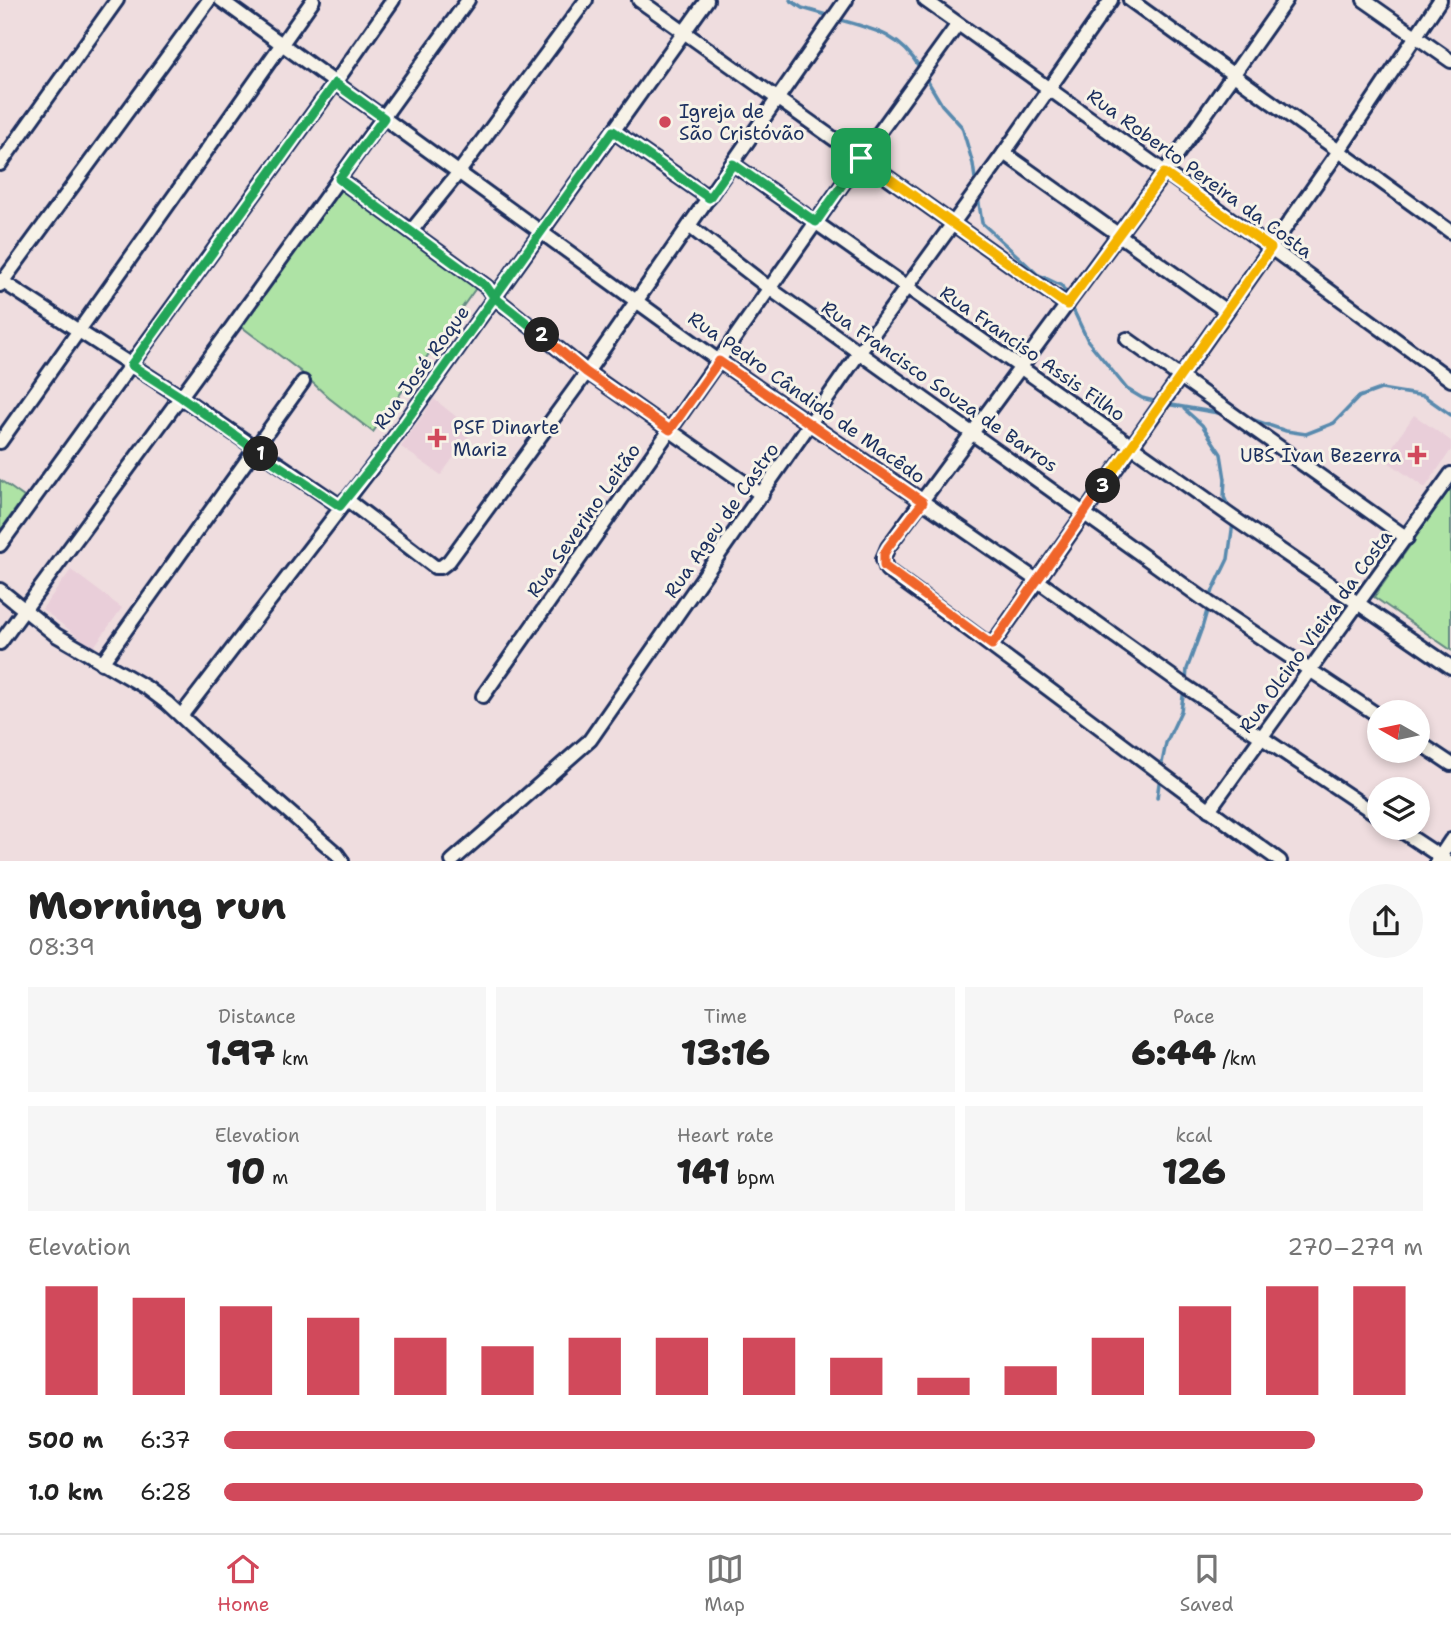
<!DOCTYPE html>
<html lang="en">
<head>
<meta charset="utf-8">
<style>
	:root { --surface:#fff; --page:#f6f6f6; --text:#222; --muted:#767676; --line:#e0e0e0; --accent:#d1495b }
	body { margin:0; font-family:"Shantell Sans",sans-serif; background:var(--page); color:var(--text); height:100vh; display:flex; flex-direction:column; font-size:26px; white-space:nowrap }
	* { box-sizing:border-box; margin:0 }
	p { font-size:23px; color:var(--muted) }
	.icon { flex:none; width:38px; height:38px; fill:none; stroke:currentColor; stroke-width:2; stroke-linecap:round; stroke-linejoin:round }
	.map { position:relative; height:861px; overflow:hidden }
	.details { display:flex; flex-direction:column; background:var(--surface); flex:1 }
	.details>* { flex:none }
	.needle { width:46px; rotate:279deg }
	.tools { position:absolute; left:1367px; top:700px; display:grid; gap:14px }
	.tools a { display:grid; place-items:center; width:63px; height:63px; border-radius:50%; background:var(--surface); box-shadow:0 4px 10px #0003; font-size:35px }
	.pin { position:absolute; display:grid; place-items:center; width:60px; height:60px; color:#fff; margin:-30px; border-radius:14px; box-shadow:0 4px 10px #0006 }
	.km { position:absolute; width:35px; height:35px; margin:-18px; border-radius:50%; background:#222; color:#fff; font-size:19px; line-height:35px; text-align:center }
	.round { display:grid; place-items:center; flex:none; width:74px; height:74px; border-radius:37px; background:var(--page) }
	.head { display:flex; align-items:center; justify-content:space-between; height:119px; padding:0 28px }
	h1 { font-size:38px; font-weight:800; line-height:52px }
	.metrics { display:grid; grid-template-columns:repeat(3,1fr); gap:10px; height:119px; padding:7px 28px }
	.metrics div { display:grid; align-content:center; border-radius:0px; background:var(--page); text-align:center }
	.metrics b { font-size:35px; font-weight:800 }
	.metrics small { font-size:19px; font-weight:400 }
	.metrics p { font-size:19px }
	.chart { height:196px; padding:14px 28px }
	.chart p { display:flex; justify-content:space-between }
	.chart svg { width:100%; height:126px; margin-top:7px; stroke:var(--accent); stroke-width:6 }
	ul { padding:0 28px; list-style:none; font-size:23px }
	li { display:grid; grid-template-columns:112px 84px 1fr; align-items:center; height:52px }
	li i { height:18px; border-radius:9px; background:var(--accent) }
	.dock { display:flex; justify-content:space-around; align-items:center; height:98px; border-top:2px solid var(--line); background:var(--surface); font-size:19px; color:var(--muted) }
	.dock a { display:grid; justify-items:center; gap:4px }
	.dock .selected { color:var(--accent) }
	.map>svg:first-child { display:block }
	.built { fill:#e9ced9 }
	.green { fill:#aee3a5; stroke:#648982; stroke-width:2 }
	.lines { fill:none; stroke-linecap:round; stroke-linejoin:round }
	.stream { stroke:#598aae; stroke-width:3.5 }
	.minor-casing { stroke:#1b2f5e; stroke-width:18 }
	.minor { stroke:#f7f3e8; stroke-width:12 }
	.split-1-casing { stroke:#fff; stroke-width:14 }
	.split-2-casing { stroke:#fff; stroke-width:14 }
	.split-3-casing { stroke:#fff; stroke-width:14 }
	.split-4-casing { stroke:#fff; stroke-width:14 }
	.split-1 { stroke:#22a559; stroke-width:9 }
	.split-2 { stroke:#22a559; stroke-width:9 }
	.split-3 { stroke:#f0652b; stroke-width:9 }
	.split-4 { stroke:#f5b400; stroke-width:9 }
	.poi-dot { fill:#d1495b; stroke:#f7f3e8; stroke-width:2.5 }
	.labels { text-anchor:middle; stroke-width:6; stroke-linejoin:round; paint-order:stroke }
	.poi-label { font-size:19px; fill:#1b2f5e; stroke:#f7f3e8; text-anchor:start }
	.street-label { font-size:19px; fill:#1b2f5e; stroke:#f7f3e8 }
</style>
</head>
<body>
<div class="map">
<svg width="1451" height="861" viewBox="0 0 1451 861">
	<rect width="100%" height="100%" fill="#efdddf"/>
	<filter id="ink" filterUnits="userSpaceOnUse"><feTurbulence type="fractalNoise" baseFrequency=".0143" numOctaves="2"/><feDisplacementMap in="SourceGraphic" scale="14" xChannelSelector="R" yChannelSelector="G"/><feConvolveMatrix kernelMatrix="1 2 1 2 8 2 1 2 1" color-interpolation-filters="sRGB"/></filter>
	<g filter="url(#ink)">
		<!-- built -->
		<g class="built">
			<polygon points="434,399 473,430 441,475 401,447"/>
			<polygon points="1414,415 1451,441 1451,450 1425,488 1384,459"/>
			<polygon points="71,570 122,608 93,648 42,609"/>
		</g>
		<!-- green -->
		<g class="green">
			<polygon points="338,185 476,288 373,432 329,398 300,371 238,324"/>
			<polygon points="0,480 24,497 0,531"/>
			<polygon points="1451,487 1451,650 1374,597"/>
		</g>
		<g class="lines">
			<!-- stream -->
			<g class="stream">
				<polyline points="790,0 802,8 830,16"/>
				<path d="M837,19C873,29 900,34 920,68"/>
				<polyline points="924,75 942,105 962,127 973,164 976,186"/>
				<polyline points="978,197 982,223 1037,274 1062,286 1068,298"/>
				<polyline points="1071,305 1088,341 1127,389 1142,398 1158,402"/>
				<polyline points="1166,404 1224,414"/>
				<polyline points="1184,409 1202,425 1221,454 1225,479 1224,497 1231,512"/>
				<polyline points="1248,418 1286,431 1306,434 1334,423 1359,397 1381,389 1424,396 1451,415"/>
				<polyline points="1186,681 1187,669 1202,628 1213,590 1228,559 1233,523"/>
				<polyline points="1161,768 1166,743 1181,711 1184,689"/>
				<polyline points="1157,798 1160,776"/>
			</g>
			<defs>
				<g id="minor">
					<polyline points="221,0 719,361 1038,581 1185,686 1379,816"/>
					<polyline points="639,0 1067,305"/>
					<polyline points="925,0 1271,248 1451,380"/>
					<polyline points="1130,0 1451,232"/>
					<polyline points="1364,0 1451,61"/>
					<polyline points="613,131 709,198"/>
					<polyline points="1004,153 1226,311"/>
					<polyline points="0,164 117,0"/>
					<polyline points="733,164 1232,517 1451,667"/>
					<polyline points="339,179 487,287 494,297 587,372 762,495"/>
					<polyline points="689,226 769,288 1209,603 1379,716"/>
					<polyline points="412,230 459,172 586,0"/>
					<polyline points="0,280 181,397 340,506"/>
					<polyline points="0,285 209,0"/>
					<polyline points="1127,339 1407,538"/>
					<polyline points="0,442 313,0"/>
					<polyline points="346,499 435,567 441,567 449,561 587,372 846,0"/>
					<polyline points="0,545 335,83 393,0"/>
					<polyline points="0,590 56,635 147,688 167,703 213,746 337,854 342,861"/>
					<polyline points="0,643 232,327 468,0"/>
					<polyline points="992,645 1339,151 1440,0"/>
					<polyline points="102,663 303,382"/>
					<polyline points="483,696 861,158 958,24"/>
					<polyline points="181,716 386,449 707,0"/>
					<polyline points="1418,742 1451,764"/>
					<polyline points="1209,810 1451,474"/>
					<polyline points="1397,828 1447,861"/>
					<polyline points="452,861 590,740 859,353 1004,153 1111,0"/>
					<path d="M1280,861C1148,766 1020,665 887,570L883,559L888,547L1164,173L1286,0"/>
					<polyline points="1437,861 1451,840"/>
				</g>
			</defs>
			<!-- minor casing -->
			<use href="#minor" class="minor-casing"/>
			<!-- minor -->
			<use href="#minor" class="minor"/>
		</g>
	</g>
	<g class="lines" filter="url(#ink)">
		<defs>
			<polyline id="split-1" points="261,454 340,506 386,449 613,131 709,198 733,164 816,222 861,158"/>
			<polyline id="split-2" points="261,454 181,397 131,365 335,83 384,118 339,179 487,287 494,297 542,335"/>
			<polyline id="split-3" points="542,335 586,372 670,430 719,361 923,502 888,547 884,554 884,566 992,645 1103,486"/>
			<polyline id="split-4" points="861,158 1067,305 1164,173 1271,248 1103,486"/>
		</defs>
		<!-- split-1 casing -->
		<use href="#split-1" class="split-1-casing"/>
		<!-- split-2 casing -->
		<use href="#split-2" class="split-2-casing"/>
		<!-- split-3 casing -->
		<use href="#split-3" class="split-3-casing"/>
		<!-- split-4 casing -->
		<use href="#split-4" class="split-4-casing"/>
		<!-- split-1 -->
		<use href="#split-1" class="split-1"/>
		<!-- split-2 -->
		<use href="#split-2" class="split-2"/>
		<!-- split-3 -->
		<use href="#split-3" class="split-3"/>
		<!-- split-4 -->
		<use href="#split-4" class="split-4"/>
	</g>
	<!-- markers -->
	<g class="poi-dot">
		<circle cx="665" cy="122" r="7"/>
		<path d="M433.5 427.5h7v7h7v7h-7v7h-7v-7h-7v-7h7z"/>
		<path d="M1413.5 444.5h7v7h7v7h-7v7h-7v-7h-7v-7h7z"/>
	</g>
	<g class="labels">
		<!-- poi labels -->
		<g class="poi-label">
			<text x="679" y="118">Igreja de<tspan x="679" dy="22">São Cristóvão</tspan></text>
			<text x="453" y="434">PSF Dinarte<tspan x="453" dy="22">Mariz</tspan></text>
			<text x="1401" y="462" text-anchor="end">UBS Ivan Bezerra</text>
		</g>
		<!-- street labels -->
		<g class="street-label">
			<text transform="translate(1200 173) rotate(36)" y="7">Rua Roberto Pereira da Costa</text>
			<text transform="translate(1033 353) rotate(35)" y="7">Rua Franciso Assis Filho</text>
			<text transform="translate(421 367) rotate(-54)" y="7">Rua José Roque</text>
			<text transform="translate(940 386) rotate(35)" y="7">Rua Francisco Souza de Barros</text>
			<text transform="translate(807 397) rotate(35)" y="7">Rua Pedro Cândido de Macêdo</text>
			<text transform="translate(583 520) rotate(-55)" y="7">Rua Severino Leitão</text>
			<text transform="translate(721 520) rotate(-55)" y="7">Rua Ageu de Castro</text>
			<text transform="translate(1315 631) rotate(-54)" y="7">Rua Olcino Vieira da Costa</text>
		</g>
	</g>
</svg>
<div class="tools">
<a><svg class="needle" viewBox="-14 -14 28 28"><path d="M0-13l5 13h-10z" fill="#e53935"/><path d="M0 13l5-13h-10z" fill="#767676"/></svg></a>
<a><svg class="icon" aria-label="layers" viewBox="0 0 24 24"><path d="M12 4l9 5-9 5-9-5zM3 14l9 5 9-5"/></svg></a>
</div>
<div class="pin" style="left:861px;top:158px;background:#1e9e55"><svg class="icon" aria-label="arrive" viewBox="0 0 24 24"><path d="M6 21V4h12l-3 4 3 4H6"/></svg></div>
<b class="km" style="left:261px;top:454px">1</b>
<b class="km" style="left:542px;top:335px">2</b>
<b class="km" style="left:1103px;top:486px">3</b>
</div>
<section class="details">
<div class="head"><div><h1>Morning run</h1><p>08:39</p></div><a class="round"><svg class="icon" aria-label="share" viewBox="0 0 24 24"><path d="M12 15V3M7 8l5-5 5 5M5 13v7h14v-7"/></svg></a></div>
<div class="metrics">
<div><p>Distance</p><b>1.97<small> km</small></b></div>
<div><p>Time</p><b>13:16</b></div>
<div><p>Pace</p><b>6:44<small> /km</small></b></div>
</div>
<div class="metrics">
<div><p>Elevation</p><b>10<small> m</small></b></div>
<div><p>Heart rate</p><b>141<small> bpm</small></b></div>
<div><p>kcal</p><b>126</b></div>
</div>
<div class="chart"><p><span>Elevation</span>270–279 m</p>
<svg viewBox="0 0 160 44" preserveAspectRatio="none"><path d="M5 44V6M15 44V10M25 44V13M35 44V17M45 44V24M55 44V27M65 44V24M75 44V24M85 44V24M95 44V31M105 44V38M115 44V34M125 44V24M135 44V13M145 44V6M155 44V6"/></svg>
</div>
<ul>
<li><b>500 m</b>6:37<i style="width:91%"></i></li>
<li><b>1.0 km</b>6:28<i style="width:100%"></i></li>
</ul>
</section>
<nav class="dock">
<a class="selected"><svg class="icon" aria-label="home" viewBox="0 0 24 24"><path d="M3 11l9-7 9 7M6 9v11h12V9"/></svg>Home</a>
<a><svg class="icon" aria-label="map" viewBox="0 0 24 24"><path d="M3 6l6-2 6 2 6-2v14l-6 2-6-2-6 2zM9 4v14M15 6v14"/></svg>Map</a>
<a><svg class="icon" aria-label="saved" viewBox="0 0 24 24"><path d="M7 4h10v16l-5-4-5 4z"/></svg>Saved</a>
</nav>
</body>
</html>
